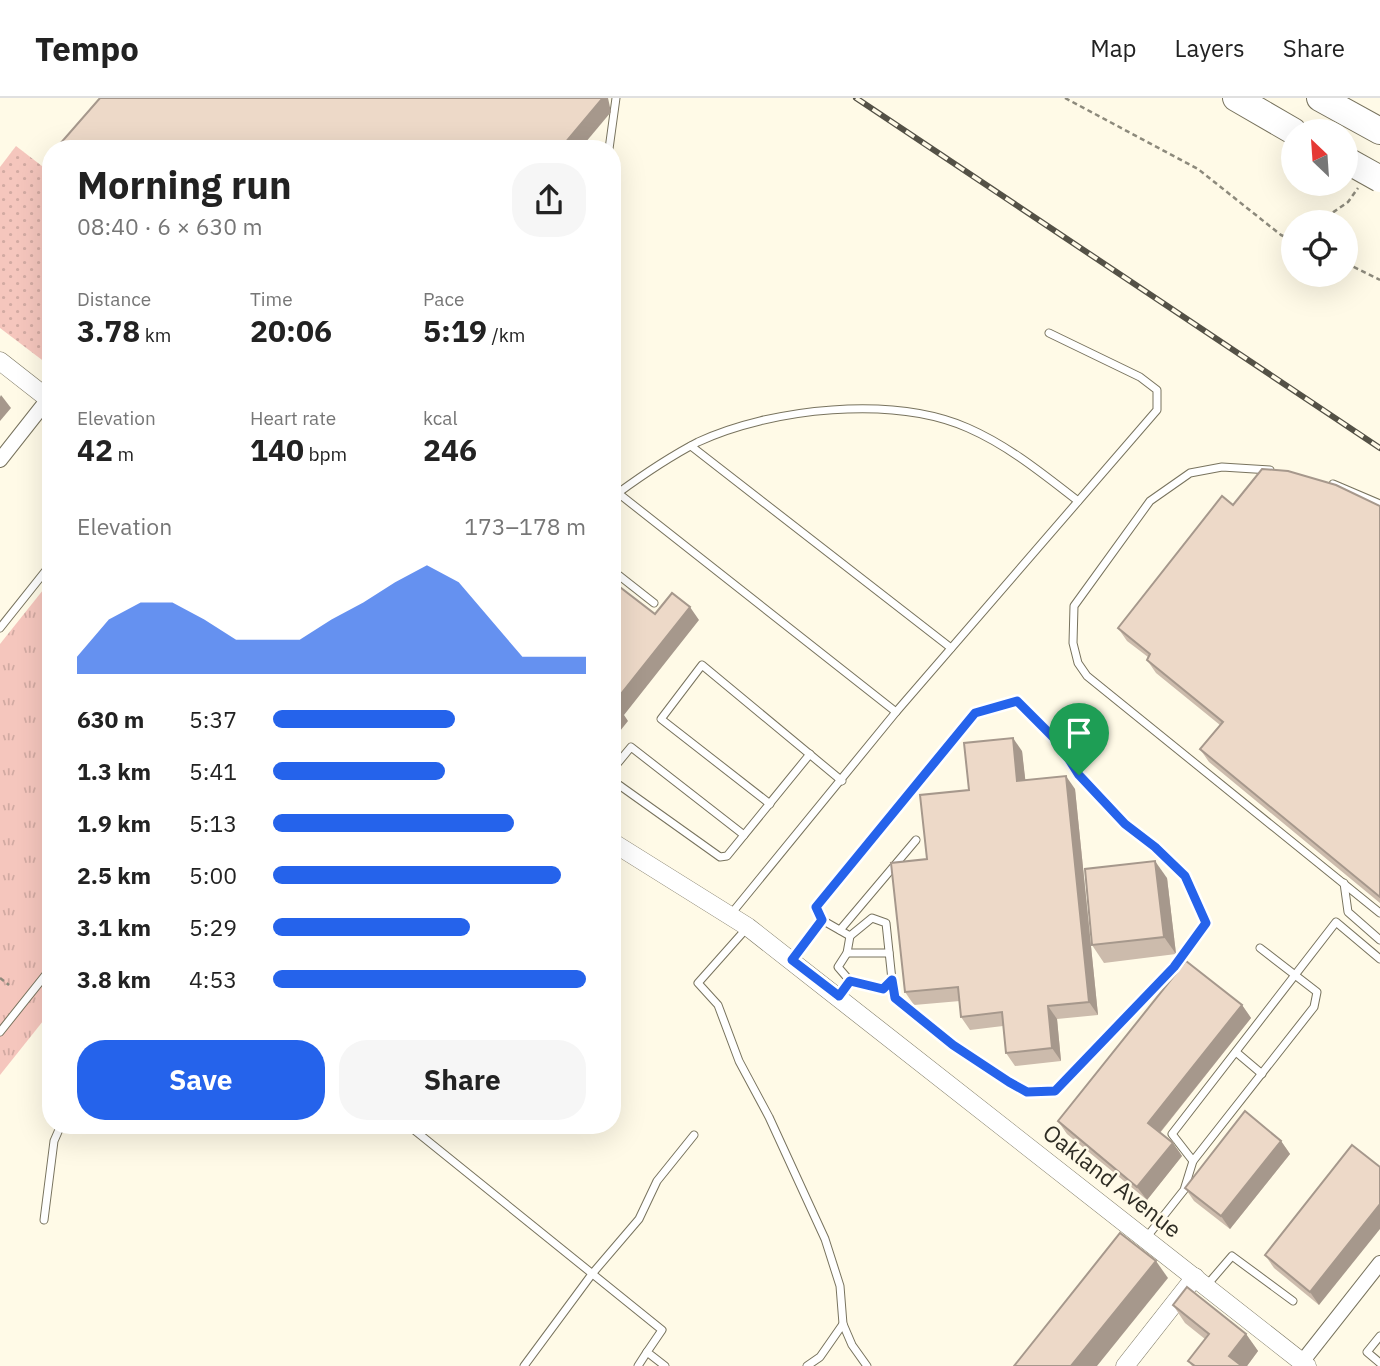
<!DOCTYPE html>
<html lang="en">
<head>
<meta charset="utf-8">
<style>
	:root { --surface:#fff; --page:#f6f6f6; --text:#222; --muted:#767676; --line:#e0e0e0; --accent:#2563eb }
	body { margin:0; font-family:"IBM Plex Sans",sans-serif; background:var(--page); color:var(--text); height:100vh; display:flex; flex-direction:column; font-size:26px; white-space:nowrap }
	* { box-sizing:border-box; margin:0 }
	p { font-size:23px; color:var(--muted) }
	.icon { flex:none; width:38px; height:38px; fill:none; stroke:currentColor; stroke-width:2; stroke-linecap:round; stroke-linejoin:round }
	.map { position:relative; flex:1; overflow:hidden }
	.side { position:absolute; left:42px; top:42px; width:579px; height:994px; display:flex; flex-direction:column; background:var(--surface); border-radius:28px; box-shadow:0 7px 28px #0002 }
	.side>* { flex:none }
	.needle { width:46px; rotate:335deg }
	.fabs { position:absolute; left:1281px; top:21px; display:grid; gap:14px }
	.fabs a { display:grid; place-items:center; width:77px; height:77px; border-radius:50%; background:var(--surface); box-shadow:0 7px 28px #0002; font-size:35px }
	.pin { position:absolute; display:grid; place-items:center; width:60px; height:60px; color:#fff; margin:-72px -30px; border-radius:50% 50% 50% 0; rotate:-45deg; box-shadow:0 0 7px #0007 }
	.pin .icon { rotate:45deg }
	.round { display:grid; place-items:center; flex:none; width:74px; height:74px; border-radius:28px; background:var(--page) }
	.summary { display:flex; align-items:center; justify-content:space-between; height:119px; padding:0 35px }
	h1 { font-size:38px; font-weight:800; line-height:52px }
	.stats { display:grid; grid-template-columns:repeat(3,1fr); gap:10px; height:119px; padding:7px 35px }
	.stats div { display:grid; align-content:center }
	.stats b { font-size:30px; font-weight:800 }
	.stats small { font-size:19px; font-weight:400 }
	.stats p { font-size:19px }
	.chart { height:196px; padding:14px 35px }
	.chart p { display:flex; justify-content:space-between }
	.chart svg { width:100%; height:126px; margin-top:7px; fill:var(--accent); opacity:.7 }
	.action { display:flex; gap:14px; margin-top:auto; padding:14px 35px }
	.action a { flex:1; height:80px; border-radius:28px; background:var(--accent); color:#fff; font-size:28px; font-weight:800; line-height:80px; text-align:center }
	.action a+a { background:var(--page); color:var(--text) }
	ul { padding:0 35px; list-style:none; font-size:23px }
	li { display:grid; grid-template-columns:112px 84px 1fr; align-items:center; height:52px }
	li i { height:18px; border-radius:9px; background:var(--accent) }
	header { display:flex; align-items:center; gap:42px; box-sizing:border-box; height:98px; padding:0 35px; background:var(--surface); border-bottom:2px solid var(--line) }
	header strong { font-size:33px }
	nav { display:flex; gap:38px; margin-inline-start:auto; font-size:24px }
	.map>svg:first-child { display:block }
	.grass { fill:url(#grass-dots) }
	.park { fill:url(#park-tufts) }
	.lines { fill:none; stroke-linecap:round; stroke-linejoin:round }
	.service-casing { stroke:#78735e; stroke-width:9 }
	.minor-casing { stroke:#78735e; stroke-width:16 }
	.tertiary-casing { stroke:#78735e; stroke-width:19 }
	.motorway-casing { stroke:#78735e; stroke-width:28 }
	.path { stroke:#8d8a7c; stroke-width:2.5; stroke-dasharray:5 3.5; stroke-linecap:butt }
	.service { stroke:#fff; stroke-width:7 }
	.minor { stroke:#fff; stroke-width:14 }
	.tertiary { stroke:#fff; stroke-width:18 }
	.motorway { stroke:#fff; stroke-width:26 }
	.rail-casing { stroke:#545146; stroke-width:6 }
	.rail { stroke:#fffae7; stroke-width:3.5; stroke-dasharray:10; stroke-linecap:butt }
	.motorway-bridge-casing { stroke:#78735e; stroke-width:28; stroke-linecap:butt }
	.motorway-bridge { stroke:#fff; stroke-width:26 }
	.wall { fill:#ccbbac }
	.shaded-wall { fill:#a6988c }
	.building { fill:#edd9c8; stroke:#a6988c; stroke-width:2 }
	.route-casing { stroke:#fff; stroke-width:14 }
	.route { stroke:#2563eb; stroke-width:9 }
	.labels { text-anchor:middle; stroke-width:5; stroke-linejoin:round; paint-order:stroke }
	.street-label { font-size:23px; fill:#2f2d24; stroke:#fffae7 }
</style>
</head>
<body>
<header>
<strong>Tempo</strong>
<nav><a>Map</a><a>Layers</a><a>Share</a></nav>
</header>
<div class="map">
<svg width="1380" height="1268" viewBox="0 0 1380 1268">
	<defs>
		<pattern id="grass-dots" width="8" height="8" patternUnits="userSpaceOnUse" patternTransform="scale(1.75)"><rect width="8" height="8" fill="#f5c6bd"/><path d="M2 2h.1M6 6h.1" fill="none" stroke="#d2aaa2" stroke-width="1.8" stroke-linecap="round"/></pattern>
		<pattern id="park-tufts" width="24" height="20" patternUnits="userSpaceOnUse" patternTransform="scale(1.75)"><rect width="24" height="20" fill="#f5c6bd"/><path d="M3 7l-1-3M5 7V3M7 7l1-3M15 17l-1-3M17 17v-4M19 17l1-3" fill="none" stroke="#d2aaa2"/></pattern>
	</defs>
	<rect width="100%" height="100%" fill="#fffae7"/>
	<!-- grass -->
	<polygon class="grass" points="16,48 51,75 50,268 0,230 0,69"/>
	<!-- park -->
	<polygon class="park" points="51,482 51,913 0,977 0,546"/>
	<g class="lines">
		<defs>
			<g id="service">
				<polyline points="609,51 616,0"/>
				<polyline points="691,348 951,550"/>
				<polyline points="1270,372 1222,369 1190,375 1150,403 1074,508 1073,545 1078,565 1087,578 1380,815"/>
				<polyline points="1333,386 1380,406"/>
				<path d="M618,395C644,376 669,359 698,344C771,310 893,297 968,330C1009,348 1043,376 1078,403"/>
				<polyline points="612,400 618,395 896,614 731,816"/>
				<polyline points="612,472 654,505"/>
				<polyline points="0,530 51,466"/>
				<polyline points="896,614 1157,312 1157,292 1140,279 1049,235"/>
				<polyline points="612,672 631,649 744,737"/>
				<polyline points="612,682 720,759 727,758 810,656"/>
				<polyline points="770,706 661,621 702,567 842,683"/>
				<polyline points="1344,785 1348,814 1380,842"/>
				<polyline points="822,822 850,838 872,820 886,825 892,882 883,891 850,883 839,898"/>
				<polyline points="746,831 698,885 718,907 739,963 769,1019 825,1141 840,1188 843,1226 852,1247 867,1268"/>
				<polyline points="840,832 916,742"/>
				<polyline points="850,838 847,855 838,869 850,883"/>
				<polyline points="847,855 889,855"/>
				<polyline points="792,861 822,822 816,809 975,615 1017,603 1058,644 1079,677 1125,726 1155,749 1185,778 1206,825 1174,869 1055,994 1027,994 1009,984 953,947 895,900 892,882"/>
				<polyline points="0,934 51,870"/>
				<polyline points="1236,954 1262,976"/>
				<polyline points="408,1027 662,1232 647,1254 665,1268"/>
				<polyline points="1193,1063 1172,1036 1336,824 1380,861"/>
				<polyline points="44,1122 54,1043 61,1027"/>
				<polyline points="1146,1140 1184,1092 1193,1063 1314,909 1317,894 1260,850"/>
				<polyline points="1207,1187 1232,1158 1293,1203"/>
				<polyline points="1380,1238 1367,1254 1380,1265"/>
				<polyline points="524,1268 592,1176 639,1121 657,1083 694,1037"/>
				<polyline points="638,1268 647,1254"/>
				<polyline points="807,1268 820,1259 843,1226"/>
			</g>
			<g id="minor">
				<polyline points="0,362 48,301"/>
				<polyline points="1302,1264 1380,1165"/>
			</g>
			<g id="tertiary">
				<polyline points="0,263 51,303"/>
				<polyline points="612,744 748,829 1307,1268"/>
				<polyline points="1125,1268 1195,1179"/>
			</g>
			<g id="motorway">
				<polyline points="1236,0 1293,33"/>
				<polyline points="1320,0 1380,33"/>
			</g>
		</defs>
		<!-- service casing -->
		<use href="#service" class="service-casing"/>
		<!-- minor casing -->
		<use href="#minor" class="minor-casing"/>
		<!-- tertiary casing -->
		<use href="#tertiary" class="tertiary-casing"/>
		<!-- motorway casing -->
		<use href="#motorway" class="motorway-casing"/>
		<!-- path -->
		<g class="path">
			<polyline points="1065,0 1198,71 1281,137 1293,142"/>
			<polyline points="1319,124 1348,104 1358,90"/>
			<polyline points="1346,165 1380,182"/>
			<polyline points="0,880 9,887"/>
		</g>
		<!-- service -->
		<use href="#service" class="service"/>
		<!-- minor -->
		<use href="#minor" class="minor"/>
		<!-- tertiary -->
		<use href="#tertiary" class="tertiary"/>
		<!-- motorway -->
		<use href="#motorway" class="motorway"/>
		<defs>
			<polyline id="rail" points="856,0 1380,350"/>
		</defs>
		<!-- rail casing -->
		<use href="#rail" class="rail-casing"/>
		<!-- rail -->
		<use href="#rail" class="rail"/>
		<defs>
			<polyline id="motorway-bridge" points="1346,62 1380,81"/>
		</defs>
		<!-- motorway-bridge casing -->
		<use href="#motorway-bridge" class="motorway-bridge-casing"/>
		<!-- motorway-bridge -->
		<use href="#motorway-bridge" class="motorway-bridge"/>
	</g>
	<!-- wall -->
	<g class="wall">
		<polygon points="1233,407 1380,408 1380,805 1209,664 1200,651 1220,627 1156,575 1147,562 1148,559 1127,543 1118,530"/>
		<polygon points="1022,653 1025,682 1075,691 1098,917 1057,921 1061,963 1015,968 1006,955 1003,928 970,932 961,919 960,903 914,907 905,894 927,761"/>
		<polygon points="1167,780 1176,856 1104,865 1092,847"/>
		<polygon points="1242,907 1251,920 1160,1035 1173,1045 1182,1058 1147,1102 1067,1036 1058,1023"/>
		<polygon points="1281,1043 1290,1056 1230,1131 1194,1103 1185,1090"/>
		<polygon points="1352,1047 1319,1207 1274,1170 1265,1157"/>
		<polygon points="1173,1207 1246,1236 1258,1253 1247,1268 1192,1268 1188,1263 1205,1241 1185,1225"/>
	</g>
	<!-- shaded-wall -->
	<g class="shaded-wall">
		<polygon points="602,0 608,0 611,14 580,51 560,51"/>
		<polygon points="1,297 11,310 0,323 0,299"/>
		<polygon points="690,509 699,522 624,617 628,623 612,643 613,606"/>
		<polygon points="1013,640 1022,653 1027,696 1017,683"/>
		<polygon points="1066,678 1075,691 1098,917 1089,904"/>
		<polygon points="1155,763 1167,780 1176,856 1164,839"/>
		<polygon points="1242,907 1251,920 1157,1038 1148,1025"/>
		<polygon points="1048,908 1057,921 1061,963 1052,950"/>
		<polygon points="1281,1043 1290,1056 1230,1131 1221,1118"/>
		<polygon points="1173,1045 1182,1058 1147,1102 1137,1089"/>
		<polygon points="1380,1106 1380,1131 1319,1207 1310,1194"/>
		<polygon points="1156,1163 1168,1180 1097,1268 1071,1268"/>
		<polygon points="1246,1236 1258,1253 1247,1268 1236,1268 1229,1258"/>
	</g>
	<!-- building -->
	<g class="building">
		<polygon points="100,0 602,0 602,1 560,51 63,51 59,47"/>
		<polygon points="1262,371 1288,373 1336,387 1380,408 1380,799 1200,651 1223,624 1147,562 1150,556 1118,530 1222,398 1233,407"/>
		<polygon points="612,483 655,516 672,495 690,509 613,606 619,610 612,618"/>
		<polygon points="1013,640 1017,683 1066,678 1089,904 1048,908 1052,950 1006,955 1002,914 961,919 958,889 905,894 891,765 927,761 920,697 969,692 964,645"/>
		<polygon points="1155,763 1164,839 1092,847 1085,771"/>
		<polygon points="1186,863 1242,907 1148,1025 1173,1045 1137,1089 1058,1023"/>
		<polygon points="1245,1013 1281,1043 1221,1118 1185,1090"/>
		<polygon points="1352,1047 1380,1069 1380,1106 1310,1194 1265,1157"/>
		<polygon points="1120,1135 1156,1163 1071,1268 1014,1268"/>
		<polygon points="1187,1189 1246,1236 1229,1258 1242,1268 1195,1268 1188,1263 1209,1236 1173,1207"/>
	</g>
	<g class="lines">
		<defs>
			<polygon id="route" points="1017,603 1058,644 1079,677 1125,726 1155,749 1185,778 1206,825 1174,869 1055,993 1027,994 1009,984 953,947 895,900 892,882 883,891 850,883 839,898 792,862 822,822 816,809 975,615"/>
		</defs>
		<!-- route casing -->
		<use href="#route" class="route-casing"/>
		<!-- route -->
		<use href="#route" class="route"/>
	</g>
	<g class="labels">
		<!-- street labels -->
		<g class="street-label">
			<text transform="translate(1112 1083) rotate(38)" y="8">Oakland Avenue</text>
		</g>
	</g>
</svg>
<div class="fabs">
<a><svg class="needle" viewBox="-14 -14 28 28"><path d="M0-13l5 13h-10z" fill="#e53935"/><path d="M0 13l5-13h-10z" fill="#767676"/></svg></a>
<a><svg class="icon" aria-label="locate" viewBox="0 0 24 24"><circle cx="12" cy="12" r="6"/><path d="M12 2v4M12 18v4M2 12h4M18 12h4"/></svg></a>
</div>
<div class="pin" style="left:1079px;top:677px;background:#1e9e55"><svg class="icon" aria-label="arrive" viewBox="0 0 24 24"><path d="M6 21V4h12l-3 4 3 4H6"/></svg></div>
<section class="side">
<div class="summary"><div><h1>Morning run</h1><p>08:40 · 6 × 630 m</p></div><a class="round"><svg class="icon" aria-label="share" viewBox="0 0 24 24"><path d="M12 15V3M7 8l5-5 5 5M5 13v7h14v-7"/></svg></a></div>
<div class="stats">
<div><p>Distance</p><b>3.78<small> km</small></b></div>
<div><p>Time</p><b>20:06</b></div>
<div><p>Pace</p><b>5:19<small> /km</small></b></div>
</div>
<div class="stats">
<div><p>Elevation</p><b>42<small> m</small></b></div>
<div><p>Heart rate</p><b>140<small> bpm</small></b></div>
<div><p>kcal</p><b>246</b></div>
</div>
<div class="chart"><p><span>Elevation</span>173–178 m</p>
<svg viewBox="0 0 160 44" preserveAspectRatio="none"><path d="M0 44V38L10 25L20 19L30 19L40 25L50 32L60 32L70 32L80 25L90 19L100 12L110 6L120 12L130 25L140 38L150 38L160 38V44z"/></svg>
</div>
<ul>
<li><b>630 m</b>5:37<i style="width:58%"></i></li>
<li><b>1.3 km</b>5:41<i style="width:55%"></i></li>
<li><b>1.9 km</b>5:13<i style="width:77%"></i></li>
<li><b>2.5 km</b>5:00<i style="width:92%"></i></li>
<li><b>3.1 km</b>5:29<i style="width:63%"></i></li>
<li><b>3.8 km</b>4:53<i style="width:100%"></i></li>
</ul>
<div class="action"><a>Save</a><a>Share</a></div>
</section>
</div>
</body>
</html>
